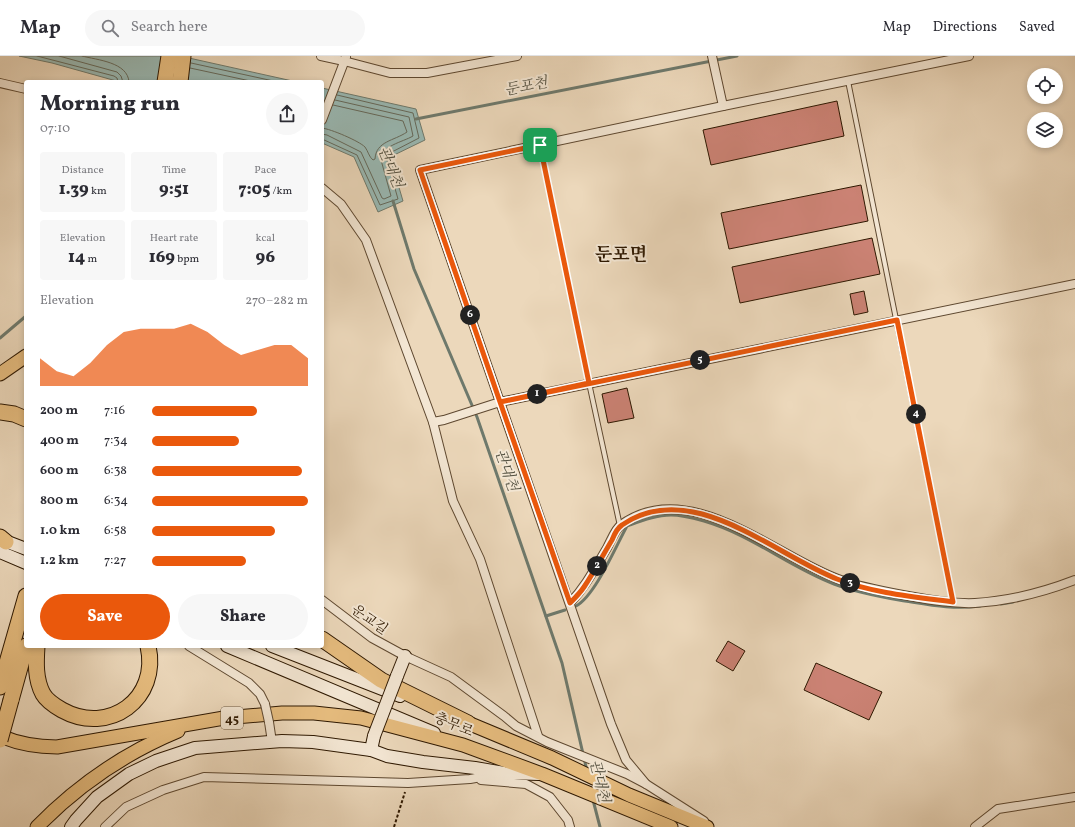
<!DOCTYPE html>
<html lang="en">
<head>
<meta charset="utf-8">
<style>
	:root { --surface:#fff; --page:#f7f7f7; --text:#2b2b33; --muted:#7c7c81; --line:#e1e1e2; --accent:#ea580c }
	body { margin:0; font-family:Vollkorn,"Noto Serif KR",serif; background:var(--page); color:var(--text); height:100vh; display:flex; flex-direction:column; font-size:15px; white-space:nowrap }
	* { box-sizing:border-box; margin:0 }
	p { font-size:13px; color:var(--muted) }
	.icon { flex:none; width:22px; height:22px; fill:none; stroke:currentColor; stroke-width:2; stroke-linecap:round; stroke-linejoin:round }
	.map { position:relative; flex:1; overflow:hidden }
	.panel { position:absolute; left:24px; top:24px; width:300px; height:568px; display:flex; flex-direction:column; background:var(--surface); border-radius:4px; box-shadow:0 2px 6px #0003 }
	.panel>* { flex:none }
	.buttons { position:absolute; left:1027px; top:12px; display:grid; gap:8px }
	.buttons a { display:grid; place-items:center; width:36px; height:36px; border-radius:50%; background:var(--surface); box-shadow:0 2px 6px #0003; font-size:20px }
	.pin { position:absolute; display:grid; place-items:center; width:34px; height:34px; color:#fff; margin:-17px; border-radius:8px; box-shadow:0 2px 6px #0006 }
	.km { position:absolute; width:20px; height:20px; margin:-10px; border-radius:50%; background:#222; color:#fff; font-size:11px; line-height:20px; text-align:center }
	.round { display:grid; place-items:center; flex:none; width:42px; height:42px; border-radius:21px; background:var(--page) }
	.summary { display:flex; align-items:center; justify-content:space-between; height:68px; padding:0 16px }
	h1 { font-size:22px; font-weight:800; line-height:30px }
	.metrics { display:grid; grid-template-columns:repeat(3,1fr); gap:6px; height:68px; padding:4px 16px }
	.metrics div { display:grid; align-content:center; border-radius:4px; background:var(--page); text-align:center }
	.metrics b { font-size:17px; font-weight:800 }
	.metrics small { font-size:11px; font-weight:400 }
	.metrics p { font-size:11px }
	.chart { height:112px; padding:8px 16px }
	.chart p { display:flex; justify-content:space-between }
	.chart svg { width:100%; height:72px; margin-top:4px; fill:var(--accent); opacity:.7 }
	.button { display:flex; gap:8px; margin-top:auto; padding:8px 16px }
	.button a { flex:1; height:46px; border-radius:24px; background:var(--accent); color:#fff; font-size:16px; font-weight:800; line-height:46px; text-align:center }
	.button a+a { background:var(--page); color:var(--text) }
	ul { padding:0 16px; list-style:none; font-size:13px }
	li { display:grid; grid-template-columns:64px 48px 1fr; align-items:center; height:30px }
	li i { height:10px; border-radius:5px; background:var(--accent) }
	header { display:flex; align-items:center; gap:24px; box-sizing:border-box; height:56px; padding:0 20px; background:var(--surface); border-bottom:1px solid var(--line) }
	header strong { font-size:19px }
	nav { display:flex; gap:22px; margin-inline-start:auto; font-size:14px }
	.search { width:280px; height:36px; background:var(--page); display:flex; align-items:center; gap:10px; box-sizing:border-box; padding:0 14px; border-radius:22px; color:var(--muted); font-size:15px }
	.map>svg:first-child { display:block }
	.water { fill:#99b9b4; stroke:#6e796c }
	.lines { fill:none; stroke-linecap:round; stroke-linejoin:round }
	.shore { stroke:#64685a; stroke-width:1 }
	.stream { stroke:#6e796c; stroke-width:3 }
	.building { fill:#cb8274; stroke:#2e1801 }
	.lane-casing { stroke:#5e4830; stroke-width:6 }
	.street-casing { stroke:#5e4830; stroke-width:10 }
	.secondary-casing { stroke:#2e1801; stroke-width:14 }
	.primary-casing { stroke:#2e1801; stroke-width:15 }
	.highway-casing { stroke:#2e1801; stroke-width:17 }
	.path { stroke:#2e1801; stroke-width:2; stroke-dasharray:3 2; stroke-linecap:butt }
	.lane { stroke:#f3e6d3; stroke-width:4 }
	.street { stroke:#f3e6d3; stroke-width:8 }
	.secondary { stroke:#f3e6d3; stroke-width:12 }
	.primary { stroke:#e6bc7e; stroke-width:13 }
	.highway { stroke:#e6bc7e; stroke-width:15 }
	.street-bridge-casing { stroke:#5e4830; stroke-width:10; stroke-linecap:butt }
	.secondary-bridge-casing { stroke:#2e1801; stroke-width:14; stroke-linecap:butt }
	.highway-bridge-casing { stroke:#2e1801; stroke-width:17; stroke-linecap:butt }
	.street-bridge { stroke:#f3e6d3; stroke-width:8 }
	.secondary-bridge { stroke:#f3e6d3; stroke-width:12 }
	.highway-bridge { stroke:#e6bc7e; stroke-width:15 }
	.route-casing { stroke:#fff; stroke-width:8 }
	.route { stroke:#ea580c; stroke-width:5 }
	.labels { text-anchor:middle; stroke-width:4; stroke-linejoin:round; paint-order:stroke }
	.shield { fill:#f3e6d3; stroke:#695640; stroke-width:1 }
	.shield-label { font-size:13px; font-weight:bold; fill:#2e1801 }
	.street-label { font-size:14px; fill:#2e1801; stroke:#f3e6d3 }
	.water-label { font-size:15px; font-style:italic; fill:#535040; stroke:#f3e6d3 }
	.district-label { font-size:18px; font-weight:bold; fill:#2e1801; stroke:#f3e6d3 }
</style>
</head>
<body>
<header>
<strong>Map</strong>
<div class="search"><svg class="icon" aria-label="search" viewBox="0 0 24 24"><circle cx="10" cy="10" r="6"/><path d="M15 15l6 6"/></svg>Search here</div>
<nav><a>Map</a><a>Directions</a><a>Saved</a></nav>
</header>
<div class="map">
<svg width="1075" height="771" viewBox="0 0 1075 771">
	<rect width="100%" height="100%" fill="#ecd8bb"/>
	<filter id="stains"><feTurbulence type="fractalNoise" baseFrequency=".005" numOctaves="4"/><feColorMatrix values="0 0 0 0 .2 0 0 0 0 .09 0 0 0 0 .02 0 0 0 .5 -.17"/></filter>
	<radialGradient id="worn" r=".72"><stop offset=".6" stop-color="#630" stop-opacity="0"/><stop offset="1" stop-color="#630" stop-opacity=".3"/></radialGradient>
	<!-- water -->
	<g class="water">
		<polygon points="19,0 180,0 297,26 120,26 52,7"/>
		<polygon points="322,32 416,53 425,84 390,101 403,145 378,156 354,101 322,87"/>
	</g>
	<g class="lines">
		<!-- shore -->
		<g class="shore">
			<polyline points="37,0 114,20 117,22 118,26"/>
			<polyline points="59,0 117,16 121,20 123,26"/>
			<path d="M82,0C97,4 128,6 129,26"/>
			<polyline points="191,7 278,26"/>
			<polyline points="190,12 255,26"/>
			<path d="M322,72C331,73 359,85 365,91C368,95 369,101 373,104L375,103C376,85 394,85 407,76L403,65L333,49"/>
			<path d="M322,78L327,79L361,96L382,142L384,143L391,140L381,104C380,90 403,86 413,80L409,61L335,44"/>
			<polyline points="322,83 357,99 380,149 398,143 386,101 388,98 419,82 413,57 337,39"/>
		</g>
		<!-- stream -->
		<g class="stream">
			<polyline points="416,63 737,0"/>
			<polyline points="393,145 414,213 477,361 562,607 587,715"/>
			<polyline points="0,282 26,260"/>
			<polyline points="1001,548 1013,546"/>
			<path d="M576,550C595,540 616,490 627,470C641,465 656,459 671,459C682,459 693,462 704,465C752,479 789,511 834,528C855,536 877,540 899,544C926,548 952,554 980,550"/>
			<polyline points="546,560 565,554"/>
			<polyline points="593,744 600,771"/>
		</g>
	</g>
	<!-- building -->
	<g class="building">
		<polygon points="837,45 844,80 711,109 703,74"/>
		<polygon points="861,129 868,165 729,193 721,157"/>
		<polygon points="872,182 880,218 740,247 732,211"/>
		<polygon points="864,235 868,256 854,259 850,238"/>
		<polygon points="627,332 634,362 608,367 602,338"/>
		<polygon points="728,585 745,595 733,615 716,605"/>
		<polygon points="816,607 882,636 869,664 804,634"/>
	</g>
	<g class="lines">
		<defs>
			<g id="lane">
				<polyline points="848,25 953,546"/>
				<polyline points="540,89 589,327 620,470"/>
			</g>
			<g id="street">
				<polyline points="321,0 344,5 390,17 427,17 517,0"/>
				<polyline points="712,0 723,50"/>
				<polyline points="0,27 26,33"/>
				<polyline points="322,64 346,1"/>
				<polyline points="322,132 341,148 366,184 433,366 453,445 480,503 538,680"/>
				<polyline points="433,366 444,364 500,346 1075,228"/>
				<polyline points="322,544 372,582 405,600 451,621 504,660 516,670 547,686 627,718 646,728 704,765"/>
				<path d="M570,547C586,530 595,512 607,492C611,485 615,473 621,469C689,419 776,501 838,523C859,531 881,535 903,539C926,543 951,548 975,547C1008,545 1044,536 1075,524"/>
				<polyline points="189,590 249,627 260,638 265,648"/>
				<polyline points="269,666 272,686"/>
				<polyline points="481,724 526,728 550,741 568,764 570,771"/>
				<polyline points="646,728 626,704 611,668 420,114 723,50 969,0"/>
				<polyline points="105,771 126,751 163,734 204,721 408,727 470,723 498,718"/>
				<polyline points="975,771 998,753 1075,741"/>
			</g>
			<g id="secondary">
				<polyline points="0,483 26,493"/>
				<polyline points="0,496 26,507"/>
				<polyline points="227,590 434,677"/>
				<polyline points="272,590 400,640"/>
				<polyline points="397,620 405,600"/>
				<polyline points="371,694 387,700 423,706 475,712 504,717 539,718"/>
				<polyline points="71,771 76,764 97,741 129,718 156,705 195,692 282,685 313,686 371,694 374,680"/>
			</g>
			<g id="primary">
				<polyline points="0,318 26,300"/>
				<polyline points="468,667 552,702 629,739 707,771"/>
				<path d="M0,680C19,688 37,691 57,691L224,662L282,657H314L361,662L463,689L542,718L671,771"/>
				<path d="M37,771C77,730 125,697 178,675"/>
			</g>
			<g id="highway">
				<polyline points="165,26 169,0"/>
				<polyline points="180,26 183,0"/>
				<polyline points="0,356 14,358 26,363"/>
				<polyline points="0,481 6,486"/>
				<polyline points="322,583 381,624 468,667"/>
				<path d="M37,590C36,606 35,623 43,638C47,645 55,650 62,654C109,680 160,643 148,590"/>
				<polyline points="0,631 26,540"/>
				<polyline points="11,644 26,590"/>
			</g>
		</defs>
		<!-- lane casing -->
		<use href="#lane" class="lane-casing"/>
		<!-- street casing -->
		<use href="#street" class="street-casing"/>
		<!-- secondary casing -->
		<use href="#secondary" class="secondary-casing"/>
		<!-- primary casing -->
		<use href="#primary" class="primary-casing"/>
		<!-- highway casing -->
		<use href="#highway" class="highway-casing"/>
		<!-- path -->
		<polyline class="path" points="394,771 405,736"/>
		<!-- lane -->
		<use href="#lane" class="lane"/>
		<!-- street -->
		<use href="#street" class="street"/>
		<!-- secondary -->
		<use href="#secondary" class="secondary"/>
		<!-- primary -->
		<use href="#primary" class="primary"/>
		<!-- highway -->
		<use href="#highway" class="highway"/>
		<defs>
			<polyline id="street-bridge" points="265,648 269,666"/>
			<polyline id="secondary-bridge" points="374,680 397,620"/>
			<polyline id="highway-bridge" points="0,684 11,644"/>
		</defs>
		<!-- street-bridge casing -->
		<use href="#street-bridge" class="street-bridge-casing"/>
		<!-- secondary-bridge casing -->
		<use href="#secondary-bridge" class="secondary-bridge-casing"/>
		<!-- highway-bridge casing -->
		<use href="#highway-bridge" class="highway-bridge-casing"/>
		<!-- street-bridge -->
		<use href="#street-bridge" class="street-bridge"/>
		<!-- secondary-bridge -->
		<use href="#secondary-bridge" class="secondary-bridge"/>
		<!-- highway-bridge -->
		<use href="#highway-bridge" class="highway-bridge"/>
	</g>
	<g class="lines">
		<defs>
			<path id="route" d="M540,89L589,327L500,346L570,547C575,542 580,537 584,531C594,516 603,499 612,484C614,479 617,472 622,469C691,421 773,498 837,523C872,537 915,541 953,546L897,264L500,346L420,114L540,89"/>
		</defs>
		<!-- route casing -->
		<use href="#route" class="route-casing"/>
		<!-- route -->
		<use href="#route" class="route"/>
	</g>
	<g class="labels">
		<!-- shield labels -->
		<rect class="shield" x="221" y="651" width="22" height="22" rx="3"/>
		<g class="shield-label">
			<text x="232" y="667">45</text>
		</g>
		<!-- street labels -->
		<g class="street-label">
			<text transform="translate(370 563) rotate(35)" y="5">운교길</text>
			<text transform="translate(454 668) rotate(22)" y="5">충무로</text>
		</g>
		<!-- water labels -->
		<g class="water-label">
			<text transform="translate(526 30) rotate(-11)" y="5">둔포천</text>
			<text transform="translate(391 111) rotate(68)" y="5">관대천</text>
			<text transform="translate(507 414) rotate(71)" y="5">관대천</text>
			<text transform="translate(600 725) rotate(77)" y="5">관대천</text>
		</g>
		<!-- district labels -->
		<g class="district-label">
			<text x="621" y="204">둔포면</text>
		</g>
	</g>
	<rect width="100%" height="100%" filter="url(#stains)"/>
	<rect width="100%" height="100%" fill="url(#worn)"/>
</svg>
<div class="buttons">
<a><svg class="icon" aria-label="locate" viewBox="0 0 24 24"><circle cx="12" cy="12" r="6"/><path d="M12 2v4M12 18v4M2 12h4M18 12h4"/></svg></a>
<a><svg class="icon" aria-label="layers" viewBox="0 0 24 24"><path d="M12 4l9 5-9 5-9-5zM3 14l9 5 9-5"/></svg></a>
</div>
<div class="pin" style="left:540px;top:89px;background:#1e9e55"><svg class="icon" aria-label="arrive" viewBox="0 0 24 24"><path d="M6 21V4h12l-3 4 3 4H6"/></svg></div>
<b class="km" style="left:537px;top:338px">1</b>
<b class="km" style="left:597px;top:510px">2</b>
<b class="km" style="left:850px;top:527px">3</b>
<b class="km" style="left:916px;top:358px">4</b>
<b class="km" style="left:700px;top:304px">5</b>
<b class="km" style="left:470px;top:259px">6</b>
<section class="panel">
<div class="summary"><div><h1>Morning run</h1><p>07:10</p></div><a class="round"><svg class="icon" aria-label="share" viewBox="0 0 24 24"><path d="M12 15V3M7 8l5-5 5 5M5 13v7h14v-7"/></svg></a></div>
<div class="metrics">
<div><p>Distance</p><b>1.39<small> km</small></b></div>
<div><p>Time</p><b>9:51</b></div>
<div><p>Pace</p><b>7:05<small> /km</small></b></div>
</div>
<div class="metrics">
<div><p>Elevation</p><b>14<small> m</small></b></div>
<div><p>Heart rate</p><b>169<small> bpm</small></b></div>
<div><p>kcal</p><b>96</b></div>
</div>
<div class="chart"><p><span>Elevation</span>270–282 m</p>
<svg viewBox="0 0 160 44" preserveAspectRatio="none"><path d="M0 44V27L10 35L20 38L30 30L40 19L50 11L60 9L70 9L80 9L90 6L100 11L110 19L120 25L130 22L140 19L150 19L160 27V44z"/></svg>
</div>
<ul>
<li><b>200 m</b>7:16<i style="width:67%"></i></li>
<li><b>400 m</b>7:34<i style="width:56%"></i></li>
<li><b>600 m</b>6:38<i style="width:96%"></i></li>
<li><b>800 m</b>6:34<i style="width:100%"></i></li>
<li><b>1.0 km</b>6:58<i style="width:79%"></i></li>
<li><b>1.2 km</b>7:27<i style="width:60%"></i></li>
</ul>
<div class="button"><a>Save</a><a>Share</a></div>
</section>
</div>
</body>
</html>
